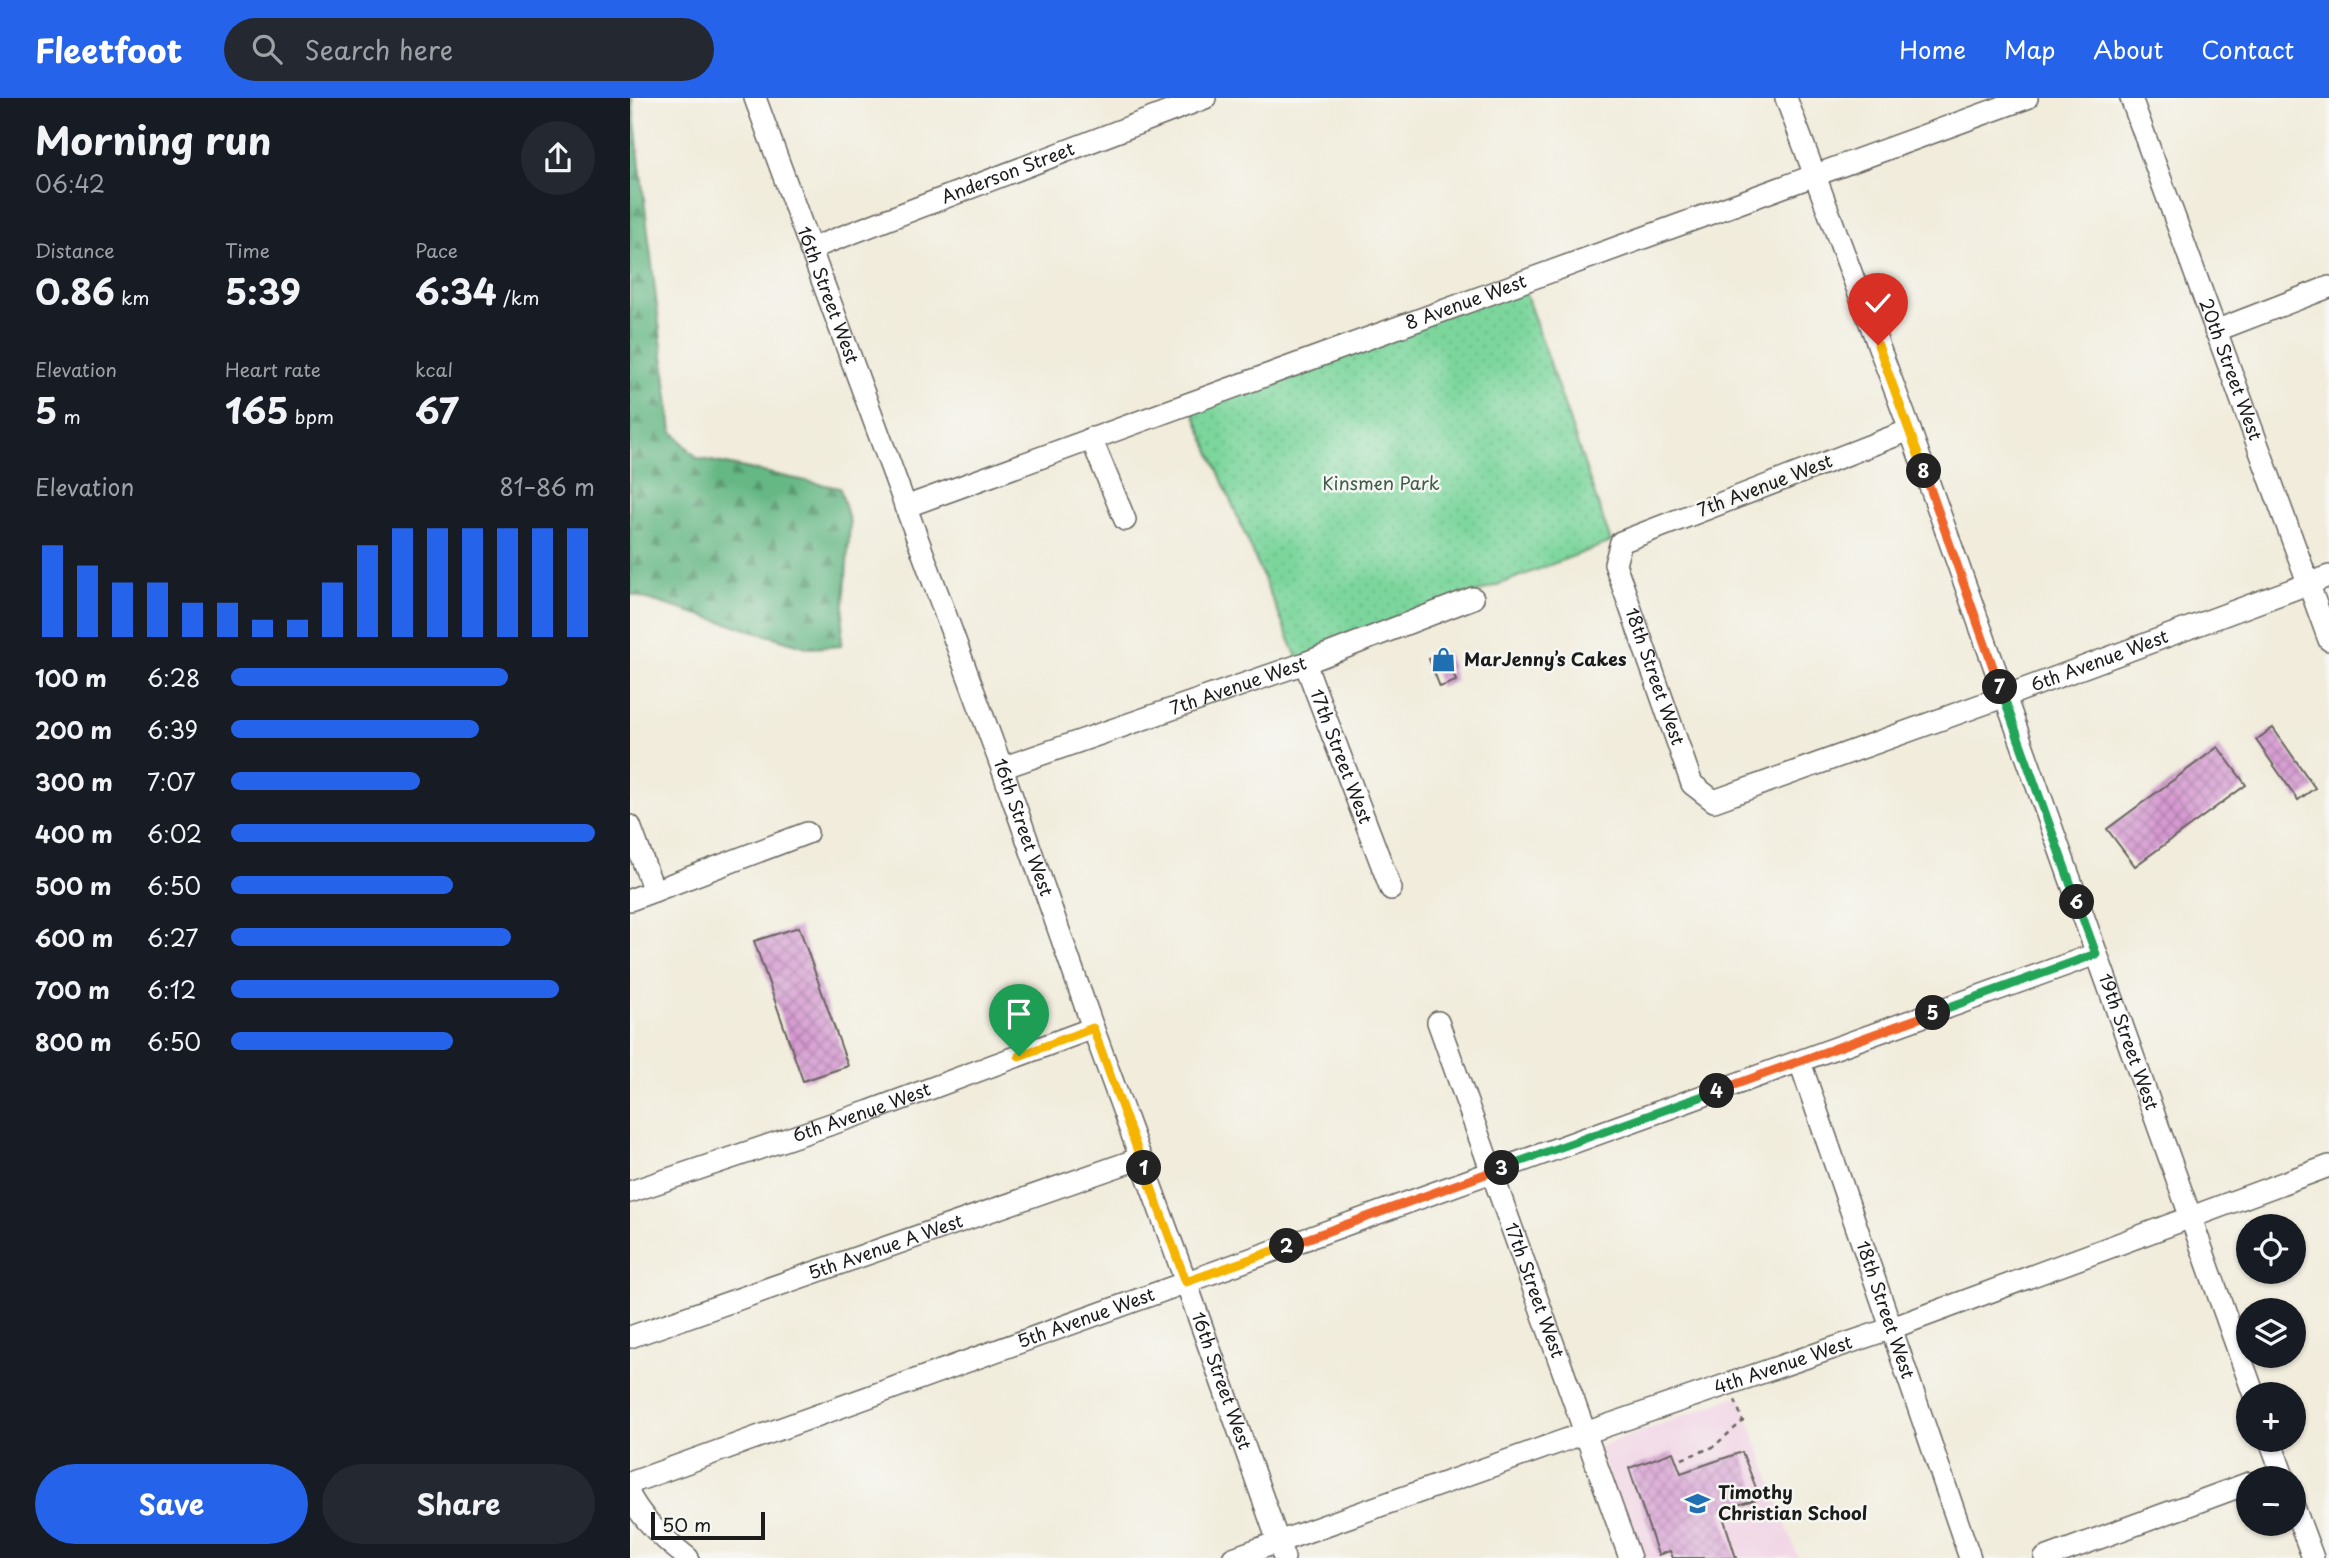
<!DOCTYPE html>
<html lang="en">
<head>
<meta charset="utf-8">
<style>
	:root { --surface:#171b24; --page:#242831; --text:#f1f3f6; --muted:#9ea1a6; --accent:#2563eb }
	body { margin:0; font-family:"Playpen Sans",sans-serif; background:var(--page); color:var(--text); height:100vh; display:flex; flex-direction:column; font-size:26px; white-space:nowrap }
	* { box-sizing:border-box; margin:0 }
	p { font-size:23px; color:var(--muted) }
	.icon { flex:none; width:38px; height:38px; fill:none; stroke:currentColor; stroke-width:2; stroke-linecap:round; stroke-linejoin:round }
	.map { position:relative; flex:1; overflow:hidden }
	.drawer { display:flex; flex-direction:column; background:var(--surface); width:630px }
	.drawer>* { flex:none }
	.fabs { position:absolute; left:1606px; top:1116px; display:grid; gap:14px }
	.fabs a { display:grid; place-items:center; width:70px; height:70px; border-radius:50%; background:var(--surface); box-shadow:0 2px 5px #0004; font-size:35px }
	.scale { position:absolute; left:21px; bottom:18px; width:114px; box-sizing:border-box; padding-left:7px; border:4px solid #1c1c1c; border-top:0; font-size:19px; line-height:24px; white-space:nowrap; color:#1c1c1c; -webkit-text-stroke:5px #f6f6f2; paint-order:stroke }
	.pin { position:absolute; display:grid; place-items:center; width:60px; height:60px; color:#fff; margin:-72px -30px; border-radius:50% 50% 50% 0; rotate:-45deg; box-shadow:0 0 7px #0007 }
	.pin .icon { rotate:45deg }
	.km { position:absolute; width:35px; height:35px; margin:-18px; border-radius:50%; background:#222; color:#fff; font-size:19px; line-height:35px; text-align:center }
	.round { display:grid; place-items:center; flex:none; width:74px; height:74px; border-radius:37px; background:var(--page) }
	.head { display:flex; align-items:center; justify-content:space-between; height:119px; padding:0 35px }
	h1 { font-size:38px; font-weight:700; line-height:52px }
	.stats { display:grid; grid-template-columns:repeat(3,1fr); gap:10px; height:119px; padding:7px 35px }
	.stats div { display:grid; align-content:center }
	.stats b { font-size:35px; font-weight:700 }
	.stats small { font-size:19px; font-weight:400 }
	.stats p { font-size:19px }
	.chart { height:196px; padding:14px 35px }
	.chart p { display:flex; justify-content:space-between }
	.chart svg { width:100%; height:126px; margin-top:7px; stroke:var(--accent); stroke-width:6 }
	.action { display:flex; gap:14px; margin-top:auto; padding:14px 35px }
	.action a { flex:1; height:80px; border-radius:42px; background:var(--accent); color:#fff; font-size:28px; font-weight:700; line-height:80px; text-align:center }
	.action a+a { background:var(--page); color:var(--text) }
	ul { padding:0 35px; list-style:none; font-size:23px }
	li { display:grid; grid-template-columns:112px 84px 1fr; align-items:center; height:52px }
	li i { height:18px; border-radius:9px; background:var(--accent) }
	header { display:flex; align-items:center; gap:42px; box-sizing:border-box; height:98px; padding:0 35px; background:var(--accent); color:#fff }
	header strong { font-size:33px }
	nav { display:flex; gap:38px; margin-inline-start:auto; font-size:24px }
	.search { width:490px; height:63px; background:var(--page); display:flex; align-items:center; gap:18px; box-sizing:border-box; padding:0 24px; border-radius:38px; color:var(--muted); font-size:26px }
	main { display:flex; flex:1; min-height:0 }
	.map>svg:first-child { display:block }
	.built { fill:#f1d0e3 }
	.forest { fill:url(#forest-firs); stroke:#406a50; stroke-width:2 }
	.park { fill:url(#park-dots); stroke:#4c795c; stroke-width:2 }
	.building { fill:url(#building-cross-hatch) }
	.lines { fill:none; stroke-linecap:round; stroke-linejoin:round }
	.minor-casing { stroke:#67655f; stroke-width:24 }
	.path { stroke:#67655f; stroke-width:2.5; stroke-dasharray:5 5; stroke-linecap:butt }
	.minor { stroke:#fff; stroke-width:21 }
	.split-1-casing { stroke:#fff; stroke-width:14 }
	.split-2-casing { stroke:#fff; stroke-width:14 }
	.split-3-casing { stroke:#fff; stroke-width:14 }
	.split-4-casing { stroke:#fff; stroke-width:14 }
	.split-5-casing { stroke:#fff; stroke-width:14 }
	.split-6-casing { stroke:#fff; stroke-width:14 }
	.split-7-casing { stroke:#fff; stroke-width:14 }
	.split-8-casing { stroke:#fff; stroke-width:14 }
	.split-9-casing { stroke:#fff; stroke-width:14 }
	.split-1 { stroke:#f5b400; stroke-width:9 }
	.split-2 { stroke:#f5b400; stroke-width:9 }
	.split-3 { stroke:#f0652b; stroke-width:9 }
	.split-4 { stroke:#22a559; stroke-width:9 }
	.split-5 { stroke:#f0652b; stroke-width:9 }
	.split-6 { stroke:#22a559; stroke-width:9 }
	.split-7 { stroke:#22a559; stroke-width:9 }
	.split-8 { stroke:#f0652b; stroke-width:9 }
	.split-9 { stroke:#f5b400; stroke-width:9 }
	.labels { text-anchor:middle; stroke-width:5; stroke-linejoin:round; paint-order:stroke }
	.street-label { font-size:18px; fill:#1c1c1c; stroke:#f6f6f2 }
	.park-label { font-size:18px; fill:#3e5d49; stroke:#f6f6f2 }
	.poi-label { font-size:18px; font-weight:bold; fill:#1c1c1c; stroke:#f6f6f2; text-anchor:start }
</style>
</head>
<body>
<header>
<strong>Fleetfoot</strong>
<div class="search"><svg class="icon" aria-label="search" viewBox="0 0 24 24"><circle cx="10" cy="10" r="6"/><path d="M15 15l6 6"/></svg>Search here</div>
<nav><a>Home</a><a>Map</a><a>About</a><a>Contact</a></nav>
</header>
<main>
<section class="drawer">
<div class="head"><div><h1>Morning run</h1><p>06:42</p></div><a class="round"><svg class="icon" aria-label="share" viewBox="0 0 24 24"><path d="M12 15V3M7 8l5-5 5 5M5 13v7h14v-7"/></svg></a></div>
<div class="stats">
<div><p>Distance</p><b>0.86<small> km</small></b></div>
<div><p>Time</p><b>5:39</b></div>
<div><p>Pace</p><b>6:34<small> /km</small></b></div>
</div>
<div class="stats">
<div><p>Elevation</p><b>5<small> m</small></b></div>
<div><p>Heart rate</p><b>165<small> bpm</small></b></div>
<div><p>kcal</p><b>67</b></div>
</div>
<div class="chart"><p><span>Elevation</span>81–86 m</p>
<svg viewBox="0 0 160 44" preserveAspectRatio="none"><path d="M5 44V12M15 44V19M25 44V25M35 44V25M45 44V32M55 44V32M65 44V38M75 44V38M85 44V25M95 44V12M105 44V6M115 44V6M125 44V6M135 44V6M145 44V6M155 44V6"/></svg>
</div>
<ul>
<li><b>100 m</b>6:28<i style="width:76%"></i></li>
<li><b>200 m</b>6:39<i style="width:68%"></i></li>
<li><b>300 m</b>7:07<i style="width:52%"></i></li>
<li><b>400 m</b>6:02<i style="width:100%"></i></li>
<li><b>500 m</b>6:50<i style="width:61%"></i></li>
<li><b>600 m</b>6:27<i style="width:77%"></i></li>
<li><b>700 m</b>6:12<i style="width:90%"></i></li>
<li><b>800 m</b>6:50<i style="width:61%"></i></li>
</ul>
<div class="action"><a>Save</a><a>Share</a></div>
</section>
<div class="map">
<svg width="1699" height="1460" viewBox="0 0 1699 1460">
	<defs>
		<pattern id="forest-firs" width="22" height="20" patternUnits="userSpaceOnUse" patternTransform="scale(1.75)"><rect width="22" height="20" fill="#65b784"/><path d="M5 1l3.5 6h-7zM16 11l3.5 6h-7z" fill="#52946b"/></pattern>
		<pattern id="park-dots" width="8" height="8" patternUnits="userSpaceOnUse" patternTransform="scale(1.75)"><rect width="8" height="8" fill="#7cd69c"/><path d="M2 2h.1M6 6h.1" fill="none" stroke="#6bb786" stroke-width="1.8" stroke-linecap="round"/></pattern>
		<pattern id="building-cross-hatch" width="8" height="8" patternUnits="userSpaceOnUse" patternTransform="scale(1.75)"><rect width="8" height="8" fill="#d69ad1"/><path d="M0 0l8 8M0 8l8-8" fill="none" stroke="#ad7da9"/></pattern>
	</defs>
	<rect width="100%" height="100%" fill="#f6f6f2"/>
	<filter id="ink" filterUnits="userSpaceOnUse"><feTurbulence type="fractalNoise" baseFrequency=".0143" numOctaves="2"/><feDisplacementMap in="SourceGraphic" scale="14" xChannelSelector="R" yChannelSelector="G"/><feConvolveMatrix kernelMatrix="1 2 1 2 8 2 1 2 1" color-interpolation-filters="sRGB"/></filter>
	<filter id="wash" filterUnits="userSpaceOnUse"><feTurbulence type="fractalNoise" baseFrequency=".00686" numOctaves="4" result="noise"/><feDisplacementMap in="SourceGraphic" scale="28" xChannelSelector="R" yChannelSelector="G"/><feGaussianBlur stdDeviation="1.57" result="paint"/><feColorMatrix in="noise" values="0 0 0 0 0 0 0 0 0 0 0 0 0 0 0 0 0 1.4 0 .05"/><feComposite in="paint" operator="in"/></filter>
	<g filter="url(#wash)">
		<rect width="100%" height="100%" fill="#f1ecdb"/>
		<!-- built -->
		<polygon class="built" points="1110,1297 1168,1460 1008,1460 969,1349"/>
		<!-- forest -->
		<polygon class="forest" points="0,0 2,0 42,333 67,360 210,390 220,425 211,548 180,550 0,496"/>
		<!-- park -->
		<polygon class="park" points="893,188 981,444 668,562 562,311"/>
		<g id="blocks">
			<!-- building -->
			<g class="building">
				<polygon points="817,554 826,583 810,589 799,561"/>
				<polygon points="1643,630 1685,690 1668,702 1626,642"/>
				<polygon points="1588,649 1616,687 1505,768 1477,731"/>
				<polygon points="169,829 218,968 173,983 124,843"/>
				<polygon points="1043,1354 1051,1375 1112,1354 1130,1400 1091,1412 1106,1460 1043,1460 1040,1453 1028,1457 999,1370"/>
			</g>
		</g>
	</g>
	<g filter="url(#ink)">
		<use href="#blocks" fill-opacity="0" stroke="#67655f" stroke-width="2"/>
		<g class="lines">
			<defs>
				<g id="minor">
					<path id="s1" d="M125,0L372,670L463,930L556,1184L654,1460"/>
					<path id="s2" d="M1156,0L1280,332L1624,1297"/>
					<path id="s3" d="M1501,0L1699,542"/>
					<path id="s4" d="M180,151L575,0"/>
					<polyline points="1585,233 1699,189"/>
					<path id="s5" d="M1280,332L991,444L985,466L1062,686L1084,703L1373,599L1699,478"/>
					<polyline points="461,340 495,422"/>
					<path id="s6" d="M275,409L1397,0"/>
					<path id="s7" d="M675,565L761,791"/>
					<path id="s8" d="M372,670L675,565L843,500"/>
					<polyline points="0,728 24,793"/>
					<polyline points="0,802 177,735"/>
					<path id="s9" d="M808,924L1000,1460"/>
					<path id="s10" d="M1170,964L1340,1460"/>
					<path id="s11" d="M0,1094L240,1013L463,930"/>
					<path id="s12" d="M0,1239L511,1060"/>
					<polyline points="1640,1342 1654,1381"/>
					<path id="s13" d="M0,1385L1466,856"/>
					<path d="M0,1398C13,1423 36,1443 58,1460"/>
					<polyline points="1664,1409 1683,1460"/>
					<path id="s14" d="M603,1460L955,1335L1262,1230L1699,1068"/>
					<polyline points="1415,1460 1619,1385"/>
				</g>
			</defs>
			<!-- minor casing -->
			<use href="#minor" class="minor-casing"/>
			<!-- path -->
			<polyline class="path" points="1052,1361 1083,1349 1113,1323 1105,1302"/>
			<!-- minor -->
			<use href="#minor" class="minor"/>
		</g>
	</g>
	<g class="lines" filter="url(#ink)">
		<defs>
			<polyline id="split-1" points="389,958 463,930 514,1070"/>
			<polyline id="split-2" points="514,1070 556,1184 657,1148"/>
			<polyline id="split-3" points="657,1148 872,1070"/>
			<polyline id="split-4" points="872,1070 1087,993"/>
			<polyline id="split-5" points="1087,993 1303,915"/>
			<polyline id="split-6" points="1303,915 1466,856 1447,804"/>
			<polyline id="split-7" points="1370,589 1447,804"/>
			<polyline id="split-8" points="1294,373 1370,589"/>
			<polyline id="split-9" points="1248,247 1294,373"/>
		</defs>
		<!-- split-1 casing -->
		<use href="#split-1" class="split-1-casing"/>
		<!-- split-2 casing -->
		<use href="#split-2" class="split-2-casing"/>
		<!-- split-3 casing -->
		<use href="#split-3" class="split-3-casing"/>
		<!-- split-4 casing -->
		<use href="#split-4" class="split-4-casing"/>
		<!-- split-5 casing -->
		<use href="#split-5" class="split-5-casing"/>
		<!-- split-6 casing -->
		<use href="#split-6" class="split-6-casing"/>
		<!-- split-7 casing -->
		<use href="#split-7" class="split-7-casing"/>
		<!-- split-8 casing -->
		<use href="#split-8" class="split-8-casing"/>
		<!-- split-9 casing -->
		<use href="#split-9" class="split-9-casing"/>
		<!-- split-1 -->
		<use href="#split-1" class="split-1"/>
		<!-- split-2 -->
		<use href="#split-2" class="split-2"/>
		<!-- split-3 -->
		<use href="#split-3" class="split-3"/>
		<!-- split-4 -->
		<use href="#split-4" class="split-4"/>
		<!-- split-5 -->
		<use href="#split-5" class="split-5"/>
		<!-- split-6 -->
		<use href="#split-6" class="split-6"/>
		<!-- split-7 -->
		<use href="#split-7" class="split-7"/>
		<!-- split-8 -->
		<use href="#split-8" class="split-8"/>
		<!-- split-9 -->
		<use href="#split-9" class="split-9"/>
	</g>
	<!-- icons -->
	<defs>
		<symbol id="shop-bare" viewBox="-9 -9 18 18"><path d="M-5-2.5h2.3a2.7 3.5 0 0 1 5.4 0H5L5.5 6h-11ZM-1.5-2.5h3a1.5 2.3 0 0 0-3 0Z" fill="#1f6fb2" stroke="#f6f6f2" stroke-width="2.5" paint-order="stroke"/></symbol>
		<symbol id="school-bare" viewBox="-9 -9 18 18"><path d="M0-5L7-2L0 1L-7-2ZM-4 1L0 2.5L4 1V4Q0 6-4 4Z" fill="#1f6fb2" stroke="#f6f6f2" stroke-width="2.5" paint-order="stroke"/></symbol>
	</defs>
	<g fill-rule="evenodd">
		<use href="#shop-bare" x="796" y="544" width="35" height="35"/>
		<use href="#school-bare" x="1050" y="1388" width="35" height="35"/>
	</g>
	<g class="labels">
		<!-- street labels -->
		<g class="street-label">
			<text dy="6" stroke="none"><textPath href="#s4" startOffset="212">Anderson Street</textPath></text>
			<text dy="6" stroke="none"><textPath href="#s1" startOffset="210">16th Street West</textPath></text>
			<text dy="6" stroke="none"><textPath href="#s6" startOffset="597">8 Avenue West</textPath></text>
			<text dy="6" stroke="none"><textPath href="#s3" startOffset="289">20th Street West</textPath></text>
			<text transform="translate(1135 388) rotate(-21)" y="6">7th Avenue West</text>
			<text dy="6" stroke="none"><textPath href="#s5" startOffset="1004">6th Avenue West</textPath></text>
			<text dy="6" stroke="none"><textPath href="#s5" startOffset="452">18th Street West</textPath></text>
			<text dy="6" stroke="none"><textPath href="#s8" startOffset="250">7th Avenue West</textPath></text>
			<text dy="6" stroke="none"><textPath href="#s7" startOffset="100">17th Street West</textPath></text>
			<text dy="6" stroke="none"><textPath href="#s1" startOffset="777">16th Street West</textPath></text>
			<text dy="6" stroke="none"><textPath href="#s2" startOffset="1004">19th Street West</textPath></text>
			<text dy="6" stroke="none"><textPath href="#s11" startOffset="245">6th Avenue West</textPath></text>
			<text dy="6" stroke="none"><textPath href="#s12" startOffset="271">5th Avenue A West</textPath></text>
			<text dy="6" stroke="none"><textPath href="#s9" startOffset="285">17th Street West</textPath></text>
			<text dy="6" stroke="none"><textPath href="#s10" startOffset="262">18th Street West</textPath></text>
			<text dy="6" stroke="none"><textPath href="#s13" startOffset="485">5th Avenue West</textPath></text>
			<text dy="6" stroke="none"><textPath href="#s14" startOffset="583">4th Avenue West</textPath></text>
			<text dy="6" stroke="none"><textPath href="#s1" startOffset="1365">16th Street West</textPath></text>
		</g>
		<!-- park labels -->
		<g class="park-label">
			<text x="751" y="392">Kinsmen Park</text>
		</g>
		<!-- poi labels -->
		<g class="poi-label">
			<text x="834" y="568">MarJenny’s Cakes</text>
			<text x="1088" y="1401">Timothy<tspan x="1088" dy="21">Christian School</tspan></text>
		</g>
	</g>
</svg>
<div class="fabs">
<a><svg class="icon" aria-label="locate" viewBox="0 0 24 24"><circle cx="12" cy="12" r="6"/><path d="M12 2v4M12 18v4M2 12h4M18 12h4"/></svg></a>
<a><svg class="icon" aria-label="layers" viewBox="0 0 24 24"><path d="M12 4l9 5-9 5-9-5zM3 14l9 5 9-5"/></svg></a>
<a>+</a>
<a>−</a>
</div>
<div class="scale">50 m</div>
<div class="pin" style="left:389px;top:958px;background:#1e9e55"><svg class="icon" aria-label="arrive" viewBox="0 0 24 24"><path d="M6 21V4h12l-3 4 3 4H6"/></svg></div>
<div class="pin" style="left:1248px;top:247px;background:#d93025"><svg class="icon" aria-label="check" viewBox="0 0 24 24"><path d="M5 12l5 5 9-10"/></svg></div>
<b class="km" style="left:514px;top:1070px">1</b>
<b class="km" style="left:657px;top:1148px">2</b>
<b class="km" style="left:872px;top:1070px">3</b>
<b class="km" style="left:1087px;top:993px">4</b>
<b class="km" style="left:1303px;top:915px">5</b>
<b class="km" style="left:1447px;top:804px">6</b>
<b class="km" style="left:1370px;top:589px">7</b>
<b class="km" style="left:1294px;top:373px">8</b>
</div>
</main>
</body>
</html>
